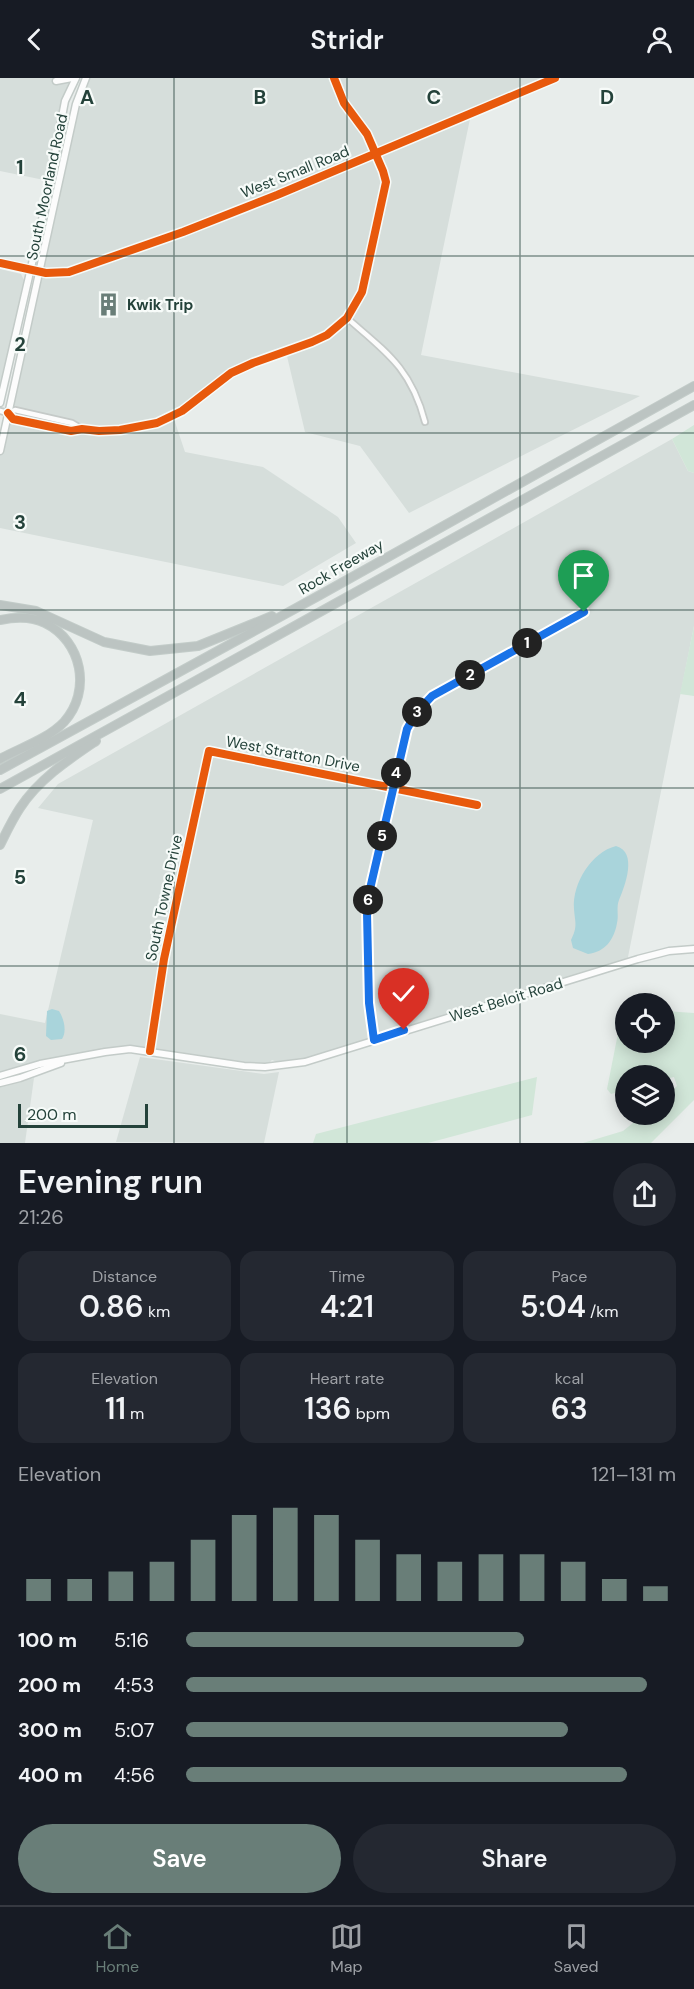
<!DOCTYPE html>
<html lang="en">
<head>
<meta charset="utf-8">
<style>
	:root { --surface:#171b24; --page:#242831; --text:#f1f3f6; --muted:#9ea1a6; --line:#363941; --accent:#697e78 }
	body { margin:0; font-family:"DM Sans",sans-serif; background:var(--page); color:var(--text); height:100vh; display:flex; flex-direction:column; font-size:22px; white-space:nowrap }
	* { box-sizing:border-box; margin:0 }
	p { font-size:20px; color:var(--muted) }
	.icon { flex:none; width:33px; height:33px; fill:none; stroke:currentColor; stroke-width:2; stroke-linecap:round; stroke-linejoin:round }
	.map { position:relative; height:1065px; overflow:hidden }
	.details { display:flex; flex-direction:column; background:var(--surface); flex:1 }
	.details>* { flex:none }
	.tools { position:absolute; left:615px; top:915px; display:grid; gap:12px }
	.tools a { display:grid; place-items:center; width:60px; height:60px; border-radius:50%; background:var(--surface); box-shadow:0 3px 15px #0003; font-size:30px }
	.scale { position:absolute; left:18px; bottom:15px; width:130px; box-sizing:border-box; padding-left:6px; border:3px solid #24423a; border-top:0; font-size:16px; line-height:21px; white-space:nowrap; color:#24423a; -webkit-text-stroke:4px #f7fbf9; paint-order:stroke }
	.pin { position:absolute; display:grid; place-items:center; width:51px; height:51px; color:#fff; margin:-62px -26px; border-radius:50% 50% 50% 0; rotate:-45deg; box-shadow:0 0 6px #0007 }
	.pin .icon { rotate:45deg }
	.km { position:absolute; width:30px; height:30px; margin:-15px; border-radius:50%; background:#222; color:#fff; font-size:16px; line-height:30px; text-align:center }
	.round { display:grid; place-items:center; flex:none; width:63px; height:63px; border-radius:32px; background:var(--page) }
	.overview { display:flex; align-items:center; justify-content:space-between; height:102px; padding:0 18px }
	h1 { font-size:33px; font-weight:600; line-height:45px }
	.figures { display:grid; grid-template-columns:repeat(3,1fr); gap:9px; height:102px; padding:6px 18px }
	.figures div { display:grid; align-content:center; border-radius:15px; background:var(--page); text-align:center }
	.figures b { font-size:30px; font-weight:600 }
	.figures small { font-size:16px; font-weight:400 }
	.figures p { font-size:16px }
	.chart { height:168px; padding:12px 18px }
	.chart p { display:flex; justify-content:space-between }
	.chart svg { width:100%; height:108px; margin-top:6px; stroke:var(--accent); stroke-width:6 }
	.cta { display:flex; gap:12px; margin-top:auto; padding:12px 18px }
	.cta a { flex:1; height:69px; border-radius:36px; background:var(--accent); color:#fff; font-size:24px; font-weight:600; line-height:69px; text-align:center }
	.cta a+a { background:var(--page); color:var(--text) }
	ul { padding:0 18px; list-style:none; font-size:20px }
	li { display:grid; grid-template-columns:96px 72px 1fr; align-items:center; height:45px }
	li i { height:15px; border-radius:8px; background:var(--accent) }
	header { display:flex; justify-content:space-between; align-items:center; height:78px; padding:0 18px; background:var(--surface); font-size:27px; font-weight:600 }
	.tabs { display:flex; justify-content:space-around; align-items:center; height:84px; border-top:2px solid var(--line); background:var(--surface); font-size:16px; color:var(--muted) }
	.tabs a { display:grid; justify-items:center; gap:3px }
	.tabs .current { color:var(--accent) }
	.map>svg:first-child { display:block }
	.built { fill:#d6dedb }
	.green { fill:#d1e6d8 }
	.water { fill:#a9d4db }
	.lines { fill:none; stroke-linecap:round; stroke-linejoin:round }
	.street-casing { stroke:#c5cac8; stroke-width:8 }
	.secondary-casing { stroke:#c3cbc8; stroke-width:9 }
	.highway-casing { stroke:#c3ccc9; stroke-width:10 }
	.street { stroke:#fcfcfc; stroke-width:4.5 }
	.secondary { stroke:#fcfcfc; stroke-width:6 }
	.highway { stroke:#bcc4c2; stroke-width:8 }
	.cycleway-casing { stroke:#f7fbf9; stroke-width:11 }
	.cycleway { stroke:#e8590c; stroke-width:8 }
	.route-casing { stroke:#fff; stroke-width:12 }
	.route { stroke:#1a73e8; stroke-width:8 }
	.grid { fill:none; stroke:#24423a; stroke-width:1.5; stroke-opacity:0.55 }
	.labels { text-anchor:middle; stroke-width:4.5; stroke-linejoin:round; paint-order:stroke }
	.street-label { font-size:15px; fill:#24423a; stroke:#f7fbf9 }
	.poi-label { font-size:15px; font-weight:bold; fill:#24423a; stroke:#f7fbf9; text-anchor:start }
	.grid-label { font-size:20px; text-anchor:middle; font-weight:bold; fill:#24423a; stroke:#f7fbf9; stroke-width:4.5; stroke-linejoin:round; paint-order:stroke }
</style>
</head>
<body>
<header><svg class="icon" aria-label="back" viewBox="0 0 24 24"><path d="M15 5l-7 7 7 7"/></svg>Stridr<svg class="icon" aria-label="person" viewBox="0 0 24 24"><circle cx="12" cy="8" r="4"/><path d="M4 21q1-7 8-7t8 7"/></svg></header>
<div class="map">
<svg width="694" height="1065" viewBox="0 0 694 1065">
	<rect width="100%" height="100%" fill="#e8edeb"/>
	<!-- built -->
	<g class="built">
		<polygon points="0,0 76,0 71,11 49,103 0,93"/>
		<polygon points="86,0 555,0 471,36 421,277 640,318 409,435 360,368 305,354 286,274 243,289 173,338 185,374 263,389 338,439 356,465 283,508 0,450 0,373 65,77"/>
		<polygon points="0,191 21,196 24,202 0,312"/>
		<polygon points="672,361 688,393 694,395 694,548 627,884 285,987 272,982 265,989 150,973 105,974 0,1001 0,936 45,945 93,742 38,730 58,706"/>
		<polygon points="140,979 264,996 279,994 264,1065 116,1064"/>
		<polygon points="34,1000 25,1065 0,1065 0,1009"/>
	</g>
	<!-- green -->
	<g class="green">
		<polygon points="694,347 694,395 688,393 672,361"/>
		<polygon points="694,548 694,618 680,616"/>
		<polygon points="665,933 694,935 694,1022 651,1065 583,1065 623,1053 643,1037 664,1036 665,1019 677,1008 674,999 665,1001 664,998 626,998 625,1012 611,1016 607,1011 621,940 625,938 626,964 664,964"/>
		<polygon points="537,999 532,1037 428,1065 313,1065 316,1056"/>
	</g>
	<!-- water -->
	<g class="water">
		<path d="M616,768C638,774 625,808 619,822C616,829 619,838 617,845C614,862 605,874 588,876L573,870L571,862C578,848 575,845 574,831C572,805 592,774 616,768Z"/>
		<path d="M52,931L59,933C64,941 67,953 62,961L51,962L46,958L47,933Z"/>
	</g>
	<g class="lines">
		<defs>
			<g id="street">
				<path d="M347,240C386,274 411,290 425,344"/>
				<polyline points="0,333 8,335 15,332 72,345 82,351"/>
				<polyline points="8,335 13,341 71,353 82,351 99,353 120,352 157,345 182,333 231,295 253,285 312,264 327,257 347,240 362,214 386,104 383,93 367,56 344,25 334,0"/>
				<path d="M374,961L369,925L368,825L405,659C411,638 423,625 441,613L584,534"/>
				<polyline points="150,973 164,881 209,673 477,727"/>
			</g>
			<g id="secondary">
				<polyline points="56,3 72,0"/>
				<polyline points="0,185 46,195 69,194 183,154 277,117 555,0"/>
				<polyline points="0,325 44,133 65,23 76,0"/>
				<polyline points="0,373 76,26 86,0"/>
				<polyline points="0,998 40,986 105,974 130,971 244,988 265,989 305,984 638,881 669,873 694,871"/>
				<polyline points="0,1005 20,1000 61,985"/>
			</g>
			<g id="highway">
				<polyline points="0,527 36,533 104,564 150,573 198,568 272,538"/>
				<path d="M0,542C15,539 31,538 45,545C82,563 92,613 64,644C48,661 20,670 0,681"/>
				<polyline points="0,692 320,517 694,308"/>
				<polyline points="0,711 694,327"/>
				<path d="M0,767C6,755 12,742 20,730C39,701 68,682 96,663"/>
			</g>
		</defs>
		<!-- street casing -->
		<use href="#street" class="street-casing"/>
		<!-- secondary casing -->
		<use href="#secondary" class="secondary-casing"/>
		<!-- highway casing -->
		<use href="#highway" class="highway-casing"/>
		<!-- street -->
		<use href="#street" class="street"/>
		<!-- secondary -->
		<use href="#secondary" class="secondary"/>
		<!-- highway -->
		<use href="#highway" class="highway"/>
		<defs>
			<g id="cycleway">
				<polyline points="0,185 46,195 69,194 183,154 277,117 555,0"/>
				<polyline points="8,335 13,341 71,353 82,351 99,353 120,352 157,345 182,333 231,295 253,285 312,264 327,257 347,240 362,214 386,104 383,93 367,56 344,25 334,0"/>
				<polyline points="150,973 164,881 209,673 477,727"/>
			</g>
		</defs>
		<!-- cycleway casing -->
		<use href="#cycleway" class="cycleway-casing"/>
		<!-- cycleway -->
		<use href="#cycleway" class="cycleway"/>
	</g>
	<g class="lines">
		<defs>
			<polyline id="route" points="404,952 374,962 369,925 367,835 370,811 407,651 416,635 432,618 584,534"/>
		</defs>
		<!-- route casing -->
		<use href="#route" class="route-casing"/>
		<!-- route -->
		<use href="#route" class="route"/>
	</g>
	<!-- grid -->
	<path class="grid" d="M174,0V1065M347,0V1065M520,0V1065M0,178H694M0,355H694M0,532H694M0,710H694M0,888H694"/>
	<!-- icons -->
	<defs>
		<symbol id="building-bare" viewBox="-9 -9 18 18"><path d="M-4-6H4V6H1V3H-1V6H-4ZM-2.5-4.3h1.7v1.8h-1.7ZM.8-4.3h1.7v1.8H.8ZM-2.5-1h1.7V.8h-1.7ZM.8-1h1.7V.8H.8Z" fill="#697e78" stroke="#f7fbf9" stroke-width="2.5" paint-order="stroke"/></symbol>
	</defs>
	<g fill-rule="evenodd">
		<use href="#building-bare" x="92" y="210" width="33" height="33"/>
	</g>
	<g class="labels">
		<!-- street labels -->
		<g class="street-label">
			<text transform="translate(295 94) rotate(-22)" y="5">West Small Road</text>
			<text transform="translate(47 109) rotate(-78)" y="5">South Moorland Road</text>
			<text transform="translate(341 489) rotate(-30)" y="5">Rock Freeway</text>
			<text transform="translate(293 676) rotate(11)" y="5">West Stratton Drive</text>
			<text transform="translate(164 820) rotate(-78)" y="5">South Towne Drive</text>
			<text transform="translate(506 922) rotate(-17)" y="5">West Beloit Road</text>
		</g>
		<!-- poi labels -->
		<g class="poi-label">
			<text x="127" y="232">Kwik Trip</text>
		</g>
	</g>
	<g class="grid-label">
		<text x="87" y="26">A</text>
		<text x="260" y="26">B</text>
		<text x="434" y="26">C</text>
		<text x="607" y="26">D</text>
		<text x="20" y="96">1</text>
		<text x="20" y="273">2</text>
		<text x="20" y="451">3</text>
		<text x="20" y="628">4</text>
		<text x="20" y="806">5</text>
		<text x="20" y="983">6</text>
	</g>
</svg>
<div class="tools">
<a><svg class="icon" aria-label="locate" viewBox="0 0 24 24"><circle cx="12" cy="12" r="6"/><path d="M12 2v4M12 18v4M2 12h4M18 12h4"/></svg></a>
<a><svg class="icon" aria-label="layers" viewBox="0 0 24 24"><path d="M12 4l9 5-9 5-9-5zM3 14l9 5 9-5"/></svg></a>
</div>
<div class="scale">200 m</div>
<div class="pin" style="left:584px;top:534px;background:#1e9e55"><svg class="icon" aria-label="arrive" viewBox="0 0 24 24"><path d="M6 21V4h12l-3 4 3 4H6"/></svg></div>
<div class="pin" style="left:404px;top:952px;background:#d93025"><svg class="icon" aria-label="check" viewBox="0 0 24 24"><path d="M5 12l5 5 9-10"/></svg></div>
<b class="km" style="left:527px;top:565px">1</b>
<b class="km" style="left:470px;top:597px">2</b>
<b class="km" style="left:417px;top:634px">3</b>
<b class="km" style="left:396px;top:695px">4</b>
<b class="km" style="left:382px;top:758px">5</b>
<b class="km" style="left:368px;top:822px">6</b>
</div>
<section class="details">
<div class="overview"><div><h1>Evening run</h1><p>21:26</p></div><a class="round"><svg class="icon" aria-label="share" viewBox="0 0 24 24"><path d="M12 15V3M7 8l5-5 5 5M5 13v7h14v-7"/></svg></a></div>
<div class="figures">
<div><p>Distance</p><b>0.86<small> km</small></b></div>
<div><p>Time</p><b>4:21</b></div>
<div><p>Pace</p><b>5:04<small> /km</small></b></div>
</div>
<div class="figures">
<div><p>Elevation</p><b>11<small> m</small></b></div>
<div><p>Heart rate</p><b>136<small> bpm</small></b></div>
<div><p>kcal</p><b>63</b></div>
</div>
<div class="chart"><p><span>Elevation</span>121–131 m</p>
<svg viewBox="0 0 160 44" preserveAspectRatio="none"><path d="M5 44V35M15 44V35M25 44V32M35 44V28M45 44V19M55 44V9M65 44V6M75 44V9M85 44V19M95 44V25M105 44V28M115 44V25M125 44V25M135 44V28M145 44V35M155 44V38"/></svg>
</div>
<ul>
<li><b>100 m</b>5:16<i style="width:69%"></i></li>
<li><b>200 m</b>4:53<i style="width:94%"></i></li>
<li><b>300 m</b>5:07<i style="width:78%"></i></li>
<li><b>400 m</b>4:56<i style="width:90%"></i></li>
</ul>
<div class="cta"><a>Save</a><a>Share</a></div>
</section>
<nav class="tabs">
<a class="current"><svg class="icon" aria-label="home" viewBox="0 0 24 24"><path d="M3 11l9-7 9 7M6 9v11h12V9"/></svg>Home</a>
<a><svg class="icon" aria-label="map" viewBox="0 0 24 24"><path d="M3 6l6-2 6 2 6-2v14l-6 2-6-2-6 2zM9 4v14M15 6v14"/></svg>Map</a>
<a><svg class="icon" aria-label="saved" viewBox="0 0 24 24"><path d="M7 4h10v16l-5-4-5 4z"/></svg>Saved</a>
</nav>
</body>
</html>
